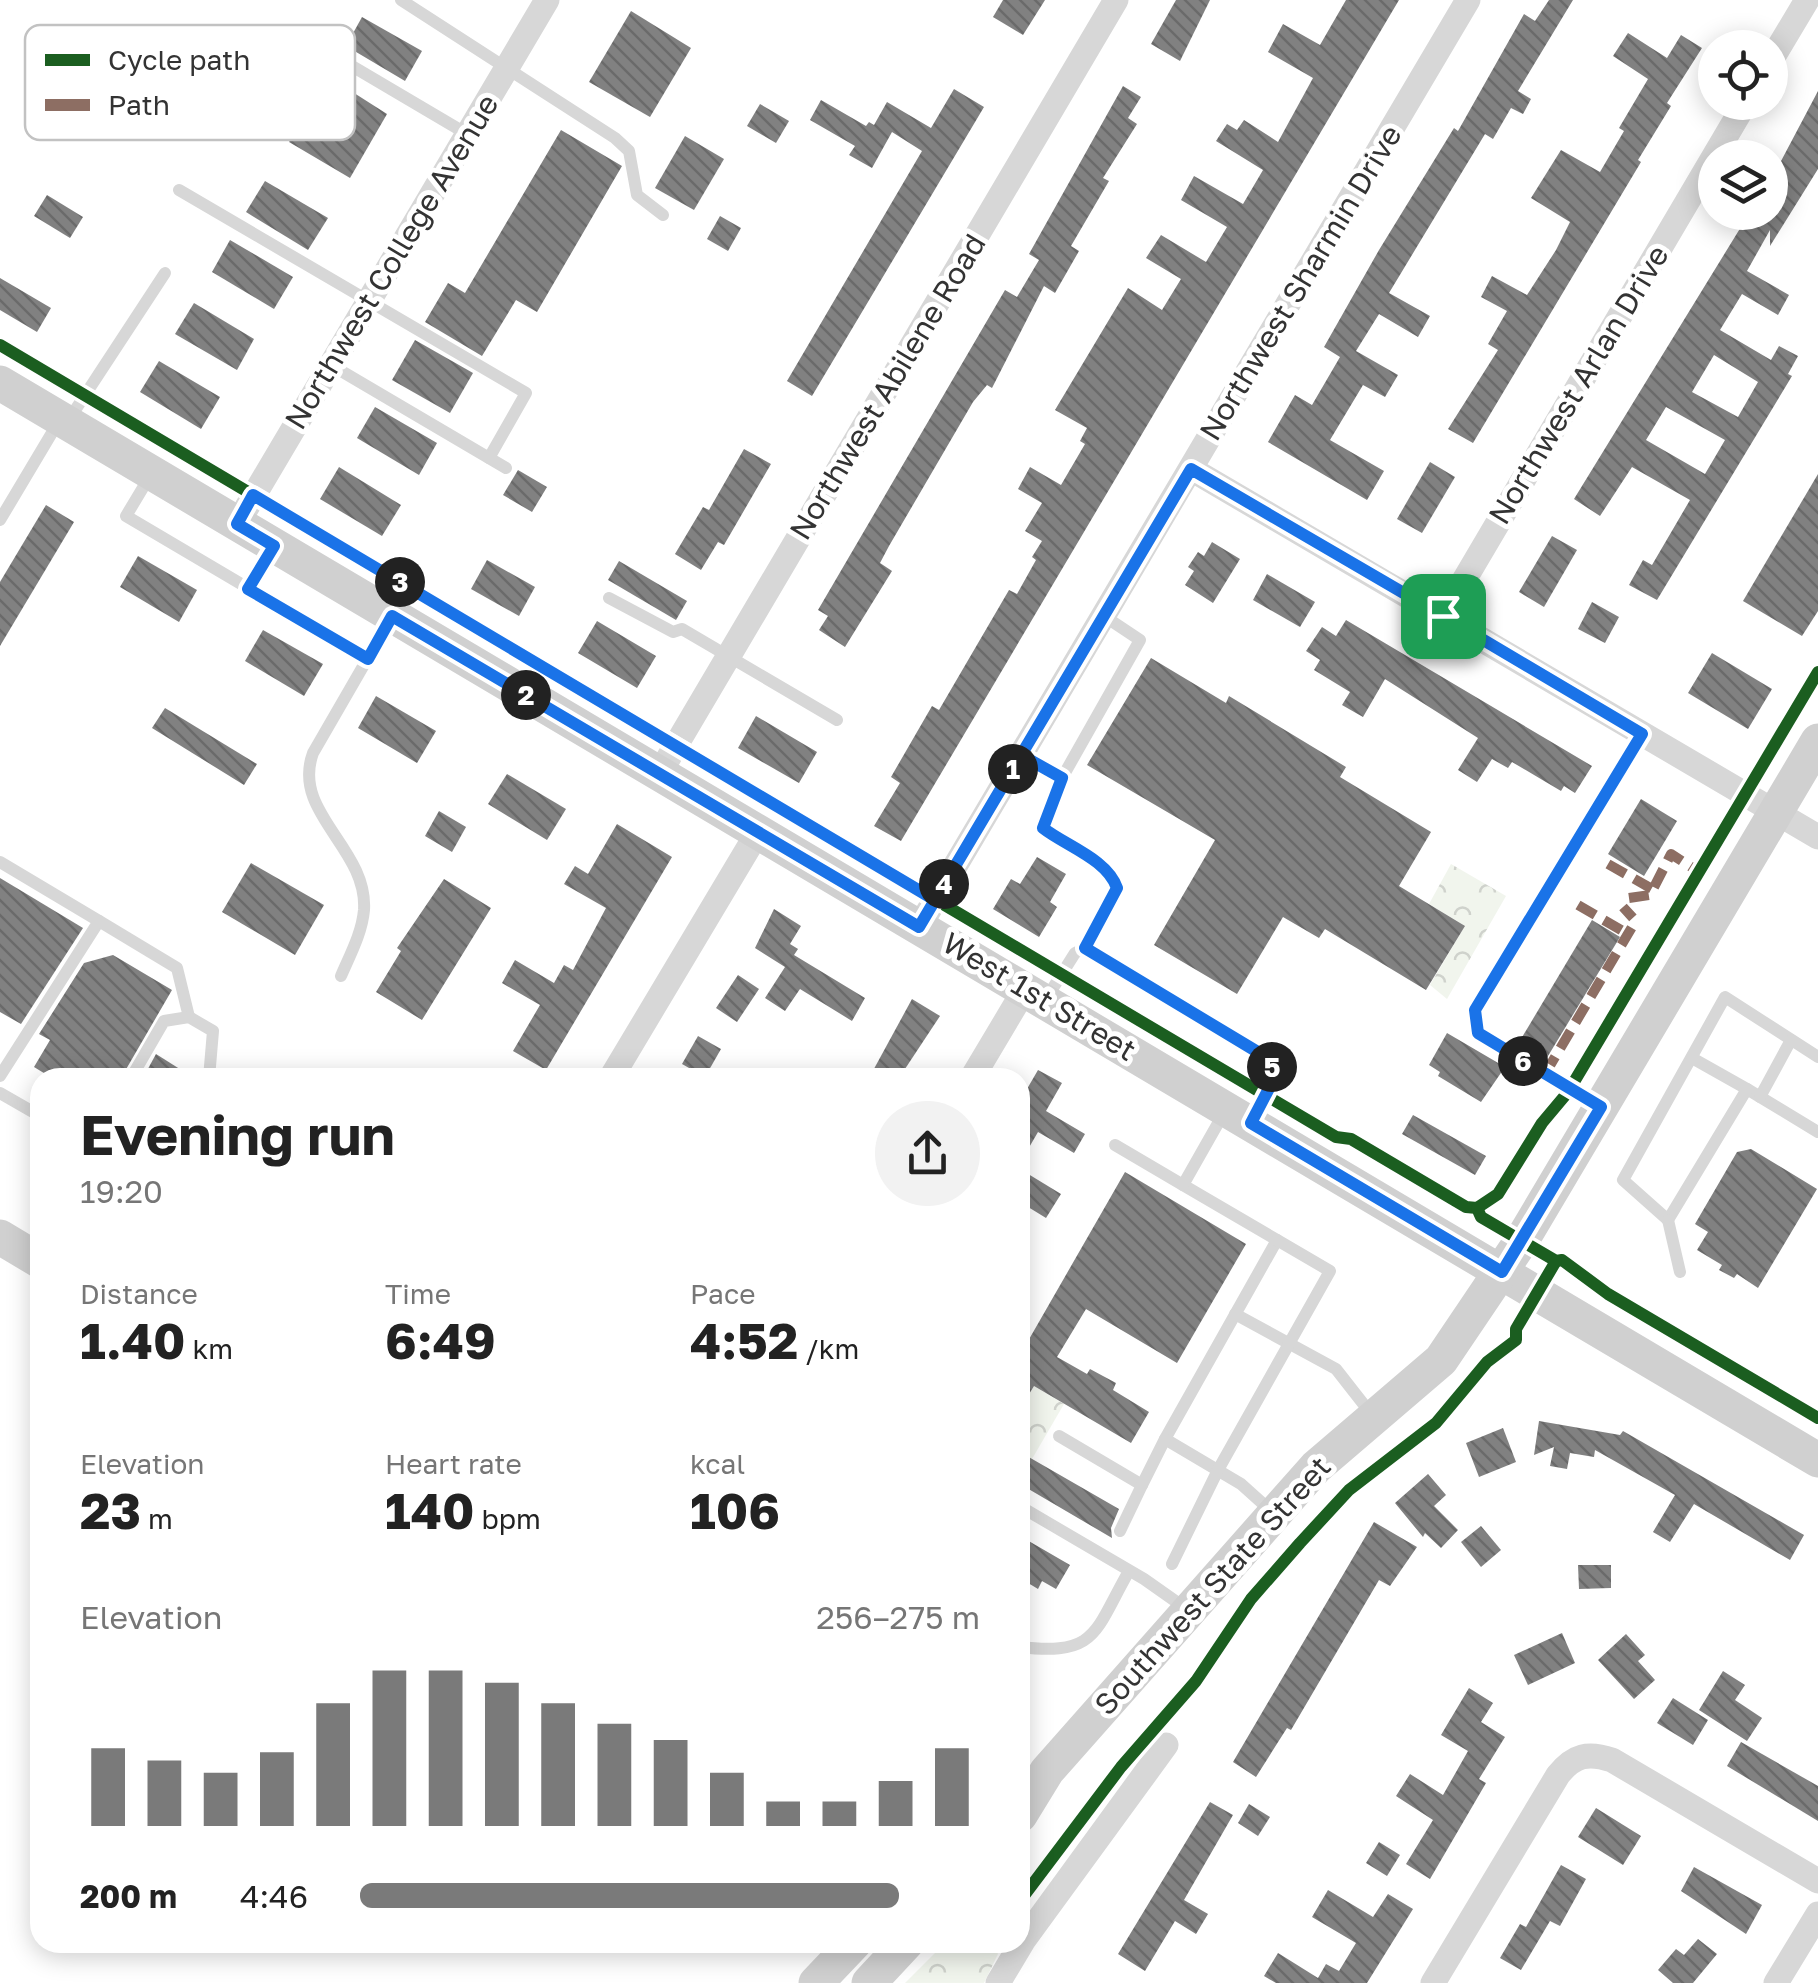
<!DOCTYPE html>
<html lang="en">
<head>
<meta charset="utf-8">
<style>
	:root { --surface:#fff; --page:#f2f2f2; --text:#222; --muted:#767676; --accent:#7a7a7a }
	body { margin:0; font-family:"Golos Text",sans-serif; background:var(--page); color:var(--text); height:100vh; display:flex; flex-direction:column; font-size:38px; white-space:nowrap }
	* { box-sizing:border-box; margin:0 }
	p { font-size:32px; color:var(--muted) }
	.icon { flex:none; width:55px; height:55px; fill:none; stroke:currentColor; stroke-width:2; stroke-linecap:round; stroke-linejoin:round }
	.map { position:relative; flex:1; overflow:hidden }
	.details { position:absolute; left:30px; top:1068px; width:1000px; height:885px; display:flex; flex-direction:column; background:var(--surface); border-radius:30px; box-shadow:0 5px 25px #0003 }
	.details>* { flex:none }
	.buttons { position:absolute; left:1698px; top:30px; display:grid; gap:20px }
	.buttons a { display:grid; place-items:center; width:90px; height:90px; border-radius:50%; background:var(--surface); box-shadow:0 5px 25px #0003; font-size:50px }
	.pin { position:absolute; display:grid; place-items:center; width:85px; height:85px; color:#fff; margin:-42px; border-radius:20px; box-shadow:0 5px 15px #0006 }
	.km { position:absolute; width:50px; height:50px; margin:-25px; border-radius:50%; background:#222; color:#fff; font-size:28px; line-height:50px; text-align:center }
	.round { display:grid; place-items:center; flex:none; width:105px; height:105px; border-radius:52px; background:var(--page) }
	.summary { display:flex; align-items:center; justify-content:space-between; height:170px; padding:0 50px }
	h1 { font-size:55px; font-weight:700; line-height:75px }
	.figures { display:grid; grid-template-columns:repeat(3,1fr); gap:15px; height:170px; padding:10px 50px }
	.figures div { display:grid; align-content:center }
	.figures b { font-size:50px; font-weight:700 }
	.figures small { font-size:28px; font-weight:400 }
	.figures p { font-size:28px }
	.chart { height:280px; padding:20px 50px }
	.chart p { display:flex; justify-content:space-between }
	.chart svg { width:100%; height:180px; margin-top:10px; stroke:var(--accent); stroke-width:6 }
	ul { padding:0 50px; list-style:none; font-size:32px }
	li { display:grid; grid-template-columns:160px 120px 1fr; align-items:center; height:75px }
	li i { height:25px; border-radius:12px; background:var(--accent) }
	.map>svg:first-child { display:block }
	.park { fill:url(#park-crowns) }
	.building { fill:url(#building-back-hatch); fill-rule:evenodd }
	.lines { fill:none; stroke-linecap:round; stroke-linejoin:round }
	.lane { stroke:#d7d7d7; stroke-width:12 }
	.street { stroke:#d7d7d7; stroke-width:25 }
	.secondary { stroke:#d0d0d0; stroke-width:35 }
	.quiet { stroke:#8d6e63; stroke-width:10; stroke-dasharray:20 10; stroke-linecap:butt }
	.cycleway-casing { stroke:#fff; stroke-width:19 }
	.cycleway { stroke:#1b5e20; stroke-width:12 }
	.route-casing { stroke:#fff; stroke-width:20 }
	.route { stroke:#1a73e8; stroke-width:12 }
	.labels { text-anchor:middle; stroke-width:10; stroke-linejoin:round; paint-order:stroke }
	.street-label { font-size:30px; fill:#333; stroke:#fff }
	.key { fill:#fff; stroke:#c2c2c2; stroke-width:2.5 }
	.key-label { font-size:28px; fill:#333 }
</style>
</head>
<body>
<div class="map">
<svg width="1818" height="1983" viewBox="0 0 1818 1983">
	<defs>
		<pattern id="park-crowns" width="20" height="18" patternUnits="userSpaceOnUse" patternTransform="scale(2.5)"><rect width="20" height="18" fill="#f1f5ed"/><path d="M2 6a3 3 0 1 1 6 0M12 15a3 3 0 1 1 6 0" fill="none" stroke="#cfd2cc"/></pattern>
		<pattern id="building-back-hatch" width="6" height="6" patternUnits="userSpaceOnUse" patternTransform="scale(2.5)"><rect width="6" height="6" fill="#818181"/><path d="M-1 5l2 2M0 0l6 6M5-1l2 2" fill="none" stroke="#6a6a6a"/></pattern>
	</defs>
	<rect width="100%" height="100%" fill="#fff"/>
	<!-- park -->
	<g class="park">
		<polygon points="1451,864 1506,896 1447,999 1430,985 1465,926 1429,904"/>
		<polygon points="1034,1386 1064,1404 1032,1459 1020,1452 1020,1409"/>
		<polygon points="945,1943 993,1943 998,1954 984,1983 905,1983"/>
	</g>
	<!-- building -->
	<g class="building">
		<polygon points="1003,0 1045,0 1023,35 993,17"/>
		<polygon points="1176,0 1210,0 1180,61 1151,44"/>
		<polygon points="1346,0 1399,0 901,841 874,826 900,783 891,777 932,706 939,710 1009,590 1017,594 1036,560 1032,557 1042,541 1025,531 1042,503 1018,489 1030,467 1061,485 1085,444 1080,441 1087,428 1055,410 1128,288 1162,310 1181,279 1146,258 1161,235 1206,262 1227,227 1181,200 1194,176 1243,204 1263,170 1216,141 1227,124 1237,130 1244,120 1278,142 1313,78 1268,52 1283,24 1320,45"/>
		<polygon points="1549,0 1573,0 1518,91 1531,99 1523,114 1511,108 1493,139 1485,134 1389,293 1430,316 1418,337 1379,314 1356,351 1398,375 1385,397 1363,385 1330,440 1384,471 1367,500 1268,442 1295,395 1312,405 1340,357 1324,347 1379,250 1454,128 1458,131 1524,14 1535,21"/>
		<polygon points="631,11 691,48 650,117 589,82"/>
		<polygon points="362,17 422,51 405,81 346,46"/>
		<polygon points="1628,33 1667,58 1681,35 1702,48 1667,103 1671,106 1638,160 1641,162 1473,443 1448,429 1498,350 1488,344 1507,311 1481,297 1492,276 1527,295 1556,250 1570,222 1531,198 1561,150 1600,172 1624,131 1619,128 1648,79 1613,56"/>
		<polygon points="329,77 387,114 350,178 289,142"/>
		<polygon points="1123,86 1141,97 1128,118 1137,124 1103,178 1109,181 1071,246 1079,251 1055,293 1044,286 992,388 987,385 973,402 889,546 880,563 892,571 845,647 819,630 828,616 818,610 1005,290 1017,297 1039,260 1029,254"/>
		<polygon points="954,89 984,107 812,396 787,381 922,151 892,132 872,168 849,155 855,146 810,120 821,100 866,126 869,122 874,125 887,102 931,128"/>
		<path d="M1818,91V169L1770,246V230L1747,271L1789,295L1778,315L1742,294L1720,330L1771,360L1779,346L1798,356L1788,374L1792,376L1657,600L1629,585L1643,560L1652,565L1690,500L1632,467L1600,516L1574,499L1744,222L1751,212H1770V182ZM1714,355L1758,382L1738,417L1692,392ZM1666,407L1725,440L1705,474L1646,440Z"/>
		<polygon points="760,104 789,121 776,143 747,126"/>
		<polygon points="561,130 622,166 537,312 516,300 482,356 425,322 448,283 465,293"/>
		<polygon points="685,136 724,159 694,210 655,188"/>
		<polygon points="265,181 328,218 308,250 246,212"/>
		<polygon points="47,195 83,217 70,238 34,216"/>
		<polygon points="720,216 741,228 728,251 707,239"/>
		<polygon points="230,240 293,277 274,309 212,272"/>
		<polygon points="0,278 51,308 37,332 0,310"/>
		<polygon points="194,303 254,339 237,370 175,334"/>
		<polygon points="415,340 473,373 450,413 392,380"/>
		<polygon points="159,361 220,397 201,429 140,392"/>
		<polygon points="375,407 437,443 419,475 357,438"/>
		<polygon points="744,449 771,464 724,545 718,542 701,570 675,554 703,507 709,510"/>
		<polygon points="1430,462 1455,477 1422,533 1397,519"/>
		<polygon points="339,467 401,505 382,536 320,499"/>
		<polygon points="518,470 547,487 532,512 503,495"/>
		<polygon points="1818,474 1818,611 1802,636 1743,601"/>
		<polygon points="46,505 74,522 0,646 0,582"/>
		<polygon points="1552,536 1577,550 1544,607 1519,592"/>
		<polygon points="1212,542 1240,559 1213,603 1185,585 1194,571 1188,567 1198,552 1204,556"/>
		<polygon points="138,556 197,590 179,622 120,587"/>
		<polygon points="487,560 535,587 519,616 471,589"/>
		<polygon points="619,561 687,601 676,620 608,580"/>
		<polygon points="1267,574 1315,602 1300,627 1253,600"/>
		<polygon points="1592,602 1619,617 1605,643 1578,629"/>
		<polygon points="1346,620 1592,766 1575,793 1564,786 1561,791 1512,762 1508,768 1492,759 1477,782 1458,770 1478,738 1385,679 1363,717 1342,705 1350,692 1314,670 1320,660 1306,651 1322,627 1336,636"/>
		<polygon points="597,621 656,656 637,688 578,653"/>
		<polygon points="263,630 323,664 304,696 245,661"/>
		<polygon points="1712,653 1772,689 1748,729 1688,693"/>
		<polygon points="1151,658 1226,703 1229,696 1346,767 1340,777 1431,832 1399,886 1465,926 1426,990 1325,929 1319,938 1283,917 1237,994 1154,945 1215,840 1087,765"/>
		<polygon points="376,696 436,731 417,763 358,728"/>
		<polygon points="165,708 257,764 244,785 152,728"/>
		<polygon points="756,716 817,752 799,783 738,748"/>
		<polygon points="507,774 566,809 547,840 488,804"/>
		<polygon points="1641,799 1677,821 1644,876 1608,854"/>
		<polygon points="439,811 466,827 452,852 425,836"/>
		<polygon points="617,824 672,857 546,1070 513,1051 540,1005 502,983 515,960 554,983 564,965 573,970 606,908 564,884 575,866 588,874"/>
		<polygon points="1037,857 1066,874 1050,902 1057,907 1039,937 993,909 1011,879 1020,884"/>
		<polygon points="251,863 324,905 295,955 222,912"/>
		<polygon points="0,878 83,928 21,1024 0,1012"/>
		<polygon points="444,879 491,908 422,1020 376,992 401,951 397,948"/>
		<polygon points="774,909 801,926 790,944 798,949 794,955 865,998 852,1021 800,989 785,1011 765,998 785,967 755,948"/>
		<polygon points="1592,920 1620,937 1545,1061 1518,1044"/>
		<polygon points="113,955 172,990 121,1078 52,1078 34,1067 50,1040 39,1034 84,963"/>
		<polygon points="738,975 759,989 737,1022 716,1008"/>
		<polygon points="912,999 940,1016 899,1078 869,1078"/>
		<polygon points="1447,1033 1505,1067 1481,1102 1438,1076 1440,1072 1429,1065"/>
		<polygon points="698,1036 721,1049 705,1077 682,1064"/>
		<polygon points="156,1054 194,1078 143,1078"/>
		<polygon points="1038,1070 1062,1083 1046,1111 1085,1134 1074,1153 1038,1132 1020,1163 1020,1101"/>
		<polygon points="1413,1115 1486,1156 1475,1175 1402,1134"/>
		<polygon points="1751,1149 1817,1189 1758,1288 1737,1274 1734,1278 1719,1270 1722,1265 1697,1250 1708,1232 1695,1224 1737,1152"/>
		<polygon points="1020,1169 1061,1194 1046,1218 1020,1202"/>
		<polygon points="1125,1172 1246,1244 1177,1363 1086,1309 1057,1357 1087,1374 1090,1369 1116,1383 1113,1390 1149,1412 1131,1443 1034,1386 1020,1409 1020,1355"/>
		<polygon points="1539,1421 1620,1435 1623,1431 1804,1535 1790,1560 1694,1504 1670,1542 1653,1532 1675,1495 1595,1450 1594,1457 1570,1453 1567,1469 1550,1466 1554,1447 1534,1455"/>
		<polygon points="1503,1428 1516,1462 1479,1477 1466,1443"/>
		<polygon points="1020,1452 1119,1509 1111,1528 1112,1538 1020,1484"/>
		<polygon points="1428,1474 1446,1495 1434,1506 1458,1530 1441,1548 1425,1533 1423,1537 1395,1503"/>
		<polygon points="1374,1522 1417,1547 1390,1586 1379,1580 1291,1730 1287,1728 1256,1777 1233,1762"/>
		<polygon points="1481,1526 1501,1550 1481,1567 1461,1542"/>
		<polygon points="1020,1536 1070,1565 1056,1589 1042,1581 1038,1589 1020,1578"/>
		<polygon points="1578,1565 1611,1565 1611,1588 1579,1589"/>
		<polygon points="1562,1633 1575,1663 1528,1685 1514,1655"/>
		<polygon points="1626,1634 1645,1655 1638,1661 1655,1680 1634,1699 1598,1660"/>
		<polygon points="1723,1671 1745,1685 1735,1700 1762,1718 1747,1741 1699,1710"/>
		<polygon points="1469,1688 1493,1703 1481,1722 1505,1737 1479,1779 1486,1783 1430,1879 1406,1864 1433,1820 1396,1796 1410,1774 1443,1795 1468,1751 1441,1735"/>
		<polygon points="1673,1698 1708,1720 1693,1745 1657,1723"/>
		<polygon points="1741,1742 1818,1786 1818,1821 1727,1766"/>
		<polygon points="1210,1802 1233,1815 1184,1900 1208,1914 1196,1934 1175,1921 1145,1971 1118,1954"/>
		<polygon points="1249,1804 1270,1817 1258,1836 1238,1823"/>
		<polygon points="1596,1808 1641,1836 1623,1865 1578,1837"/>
		<polygon points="1379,1842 1400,1855 1387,1876 1366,1863"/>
		<polygon points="1561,1865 1586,1879 1560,1926 1550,1921 1521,1970 1500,1958 1520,1924 1526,1927"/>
		<polygon points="1694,1867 1762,1905 1746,1934 1681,1891"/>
		<polygon points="1328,1890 1373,1917 1388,1894 1413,1909 1367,1983 1276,1983 1264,1976 1278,1953 1318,1978 1326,1964 1339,1971 1356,1943 1312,1917"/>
		<polygon points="1698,1939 1717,1954 1693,1983 1673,1983 1658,1970 1676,1949 1684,1955"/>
	</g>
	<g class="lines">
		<!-- lane -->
		<g class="lane">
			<polyline points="401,0 615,138 629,151 637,195 663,215"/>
			<polyline points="301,36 467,134"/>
			<polyline points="179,190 526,393 489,458"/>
			<polyline points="331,365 506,468"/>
			<polyline points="68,421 165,273"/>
			<polyline points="150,476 126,516 368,659"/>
			<polyline points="0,520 59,421"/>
			<polyline points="248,589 272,548"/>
			<polyline points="609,598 673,632 682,629 837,720"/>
			<polyline points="1021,755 1062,778 1043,828 1113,877 1117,888 1085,948"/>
			<polyline points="1062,778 1140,640 1104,616"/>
			<polyline points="0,862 99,921 0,1076"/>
			<polyline points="99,921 177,968 189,1017"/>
			<path d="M341,976C350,955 362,933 364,910C368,848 291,813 313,753L391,618"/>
			<polyline points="1046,999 1075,953 1085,948 1266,1057 1277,1073 1252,1121"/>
			<polyline points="1818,1057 1725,997 1623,1180 1668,1220 1747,1089 1818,1132"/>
			<polyline points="1692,1058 1747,1089"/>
			<polyline points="131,1078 164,1021 189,1017 213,1031 209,1078"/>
			<polyline points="0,1093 40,1116"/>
			<polyline points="1760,1097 1791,1040"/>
			<polyline points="1599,1106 1478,1033 1475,1010 1642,734"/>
			<polyline points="1225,1111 1183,1185 1277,1240 1165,1439 1241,1484 1271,1511"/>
			<polyline points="1115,1145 1183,1185"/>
			<polyline points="1668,1220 1680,1272"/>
			<polyline points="1235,1314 1336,1369 1372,1415"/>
			<polyline points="1059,1436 1142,1485 1165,1439"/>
			<polyline points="1021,1507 1144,1579 1188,1610"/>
			<polyline points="1120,1531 1142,1485"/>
			<polyline points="1172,1564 1218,1470 1330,1271 1277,1240"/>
			<path d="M1020,1647C1098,1656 1094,1632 1129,1571"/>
		</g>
		<!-- street -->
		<g class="street">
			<polyline points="1770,62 1807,0"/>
			<polyline points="1191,469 1818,837"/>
			<polyline points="237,524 547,0"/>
			<polyline points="1443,616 1746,102"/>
			<polyline points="659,774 1116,0"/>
			<polyline points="919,927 1468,0"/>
			<polyline points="611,1078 758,832"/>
			<polyline points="972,1078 1025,989"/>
			<polyline points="998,1983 1023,1941 1166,1745"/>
			<path d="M1433,1983L1558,1775C1574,1755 1588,1752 1612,1760L1818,1881"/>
			<polyline points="1776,1983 1818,1914"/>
		</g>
		<!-- secondary -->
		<g class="secondary">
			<polyline points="0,383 1818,1460"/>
			<polyline points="0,1237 40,1261"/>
			<polyline points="1020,1815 1047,1771 1316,1467 1441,1360 1522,1240 1818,741"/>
			<polyline points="816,1983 855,1942"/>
			<polyline points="869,1983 907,1942"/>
		</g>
		<!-- quiet -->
		<g class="quiet">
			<polyline points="1608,864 1654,890"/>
			<polyline points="1629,898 1650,895 1671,854 1699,872"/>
			<polyline points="1578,905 1628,934"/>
			<polyline points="1545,1074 1632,927 1633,918 1623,907"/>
		</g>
		<defs>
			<g id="cycleway">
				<polyline points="0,345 1336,1137 1351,1139 1466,1207 1477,1208 1481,1217 1556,1261 1562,1260 1608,1294 1818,1418"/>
				<polyline points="1477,1208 1498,1194 1542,1123 1568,1092 1818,672"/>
				<polyline points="1020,1901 1121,1767 1196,1681 1251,1599 1300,1543 1349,1490 1436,1423 1487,1362 1516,1340 1516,1329 1556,1261"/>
			</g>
		</defs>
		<!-- cycleway casing -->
		<use href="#cycleway" class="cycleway-casing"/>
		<!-- cycleway -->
		<use href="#cycleway" class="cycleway"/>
	</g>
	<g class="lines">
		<defs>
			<path id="route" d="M1443,616L1191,469L935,900L919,927L392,616L368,659L248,589L274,546L237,524L253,495L935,900L1021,755L1062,778L1043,828C1066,846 1107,859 1117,888L1085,948L1266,1057L1277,1073L1251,1123L1502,1272L1601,1107L1478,1033L1475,1010L1642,734L1443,616"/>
		</defs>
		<!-- route casing -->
		<use href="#route" class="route-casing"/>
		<!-- route -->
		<use href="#route" class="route"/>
	</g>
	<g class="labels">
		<!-- street labels -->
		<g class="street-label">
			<text transform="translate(392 262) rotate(-59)" y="10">Northwest College Avenue</text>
			<text transform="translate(1301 283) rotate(-59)" y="10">Northwest Sharmin Drive</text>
			<text transform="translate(1579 385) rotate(-59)" y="10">Northwest Arlan Drive</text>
			<text transform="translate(888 387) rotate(-59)" y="10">Northwest Abilene Road</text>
			<text transform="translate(1039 997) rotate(31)" y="10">West 1st Street</text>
			<text transform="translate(1213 1586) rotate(-48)" y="10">Southwest State Street</text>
		</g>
	</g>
	<!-- legend -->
	<rect x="25" y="25" width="330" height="115" rx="15" class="key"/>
	<rect x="45" y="54" width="45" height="12" fill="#1b5e20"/>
	<rect x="45" y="99" width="45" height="12" fill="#8d6e63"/>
	<g class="key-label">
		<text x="108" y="70">Cycle path</text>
		<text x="108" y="115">Path</text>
	</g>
</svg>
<div class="buttons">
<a><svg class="icon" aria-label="locate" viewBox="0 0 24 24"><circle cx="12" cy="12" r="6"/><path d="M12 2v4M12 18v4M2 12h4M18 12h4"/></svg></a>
<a><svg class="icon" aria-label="layers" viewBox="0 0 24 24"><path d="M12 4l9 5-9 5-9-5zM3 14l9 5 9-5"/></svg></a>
</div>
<div class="pin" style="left:1443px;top:616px;background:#1e9e55"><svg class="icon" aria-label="arrive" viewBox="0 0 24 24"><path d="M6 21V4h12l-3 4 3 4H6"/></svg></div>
<b class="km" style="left:1013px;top:769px">1</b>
<b class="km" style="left:526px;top:695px">2</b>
<b class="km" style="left:400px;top:582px">3</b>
<b class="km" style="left:944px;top:884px">4</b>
<b class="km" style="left:1272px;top:1067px">5</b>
<b class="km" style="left:1523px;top:1061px">6</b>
<section class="details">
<div class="summary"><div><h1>Evening run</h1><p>19:20</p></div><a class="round"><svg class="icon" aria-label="share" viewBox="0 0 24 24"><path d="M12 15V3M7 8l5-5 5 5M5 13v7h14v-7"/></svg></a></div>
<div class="figures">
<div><p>Distance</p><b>1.40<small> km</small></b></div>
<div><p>Time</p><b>6:49</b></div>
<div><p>Pace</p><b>4:52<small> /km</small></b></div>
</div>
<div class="figures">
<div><p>Elevation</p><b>23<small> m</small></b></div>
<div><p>Heart rate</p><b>140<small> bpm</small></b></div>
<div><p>kcal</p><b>106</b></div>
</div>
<div class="chart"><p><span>Elevation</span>256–275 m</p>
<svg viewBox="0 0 160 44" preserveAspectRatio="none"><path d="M5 44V25M15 44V28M25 44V31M35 44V26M45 44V14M55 44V6M65 44V6M75 44V9M85 44V14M95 44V19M105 44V23M115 44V31M125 44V38M135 44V38M145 44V33M155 44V25"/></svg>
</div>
<ul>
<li><b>200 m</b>4:46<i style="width:87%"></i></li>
</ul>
</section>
</div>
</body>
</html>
